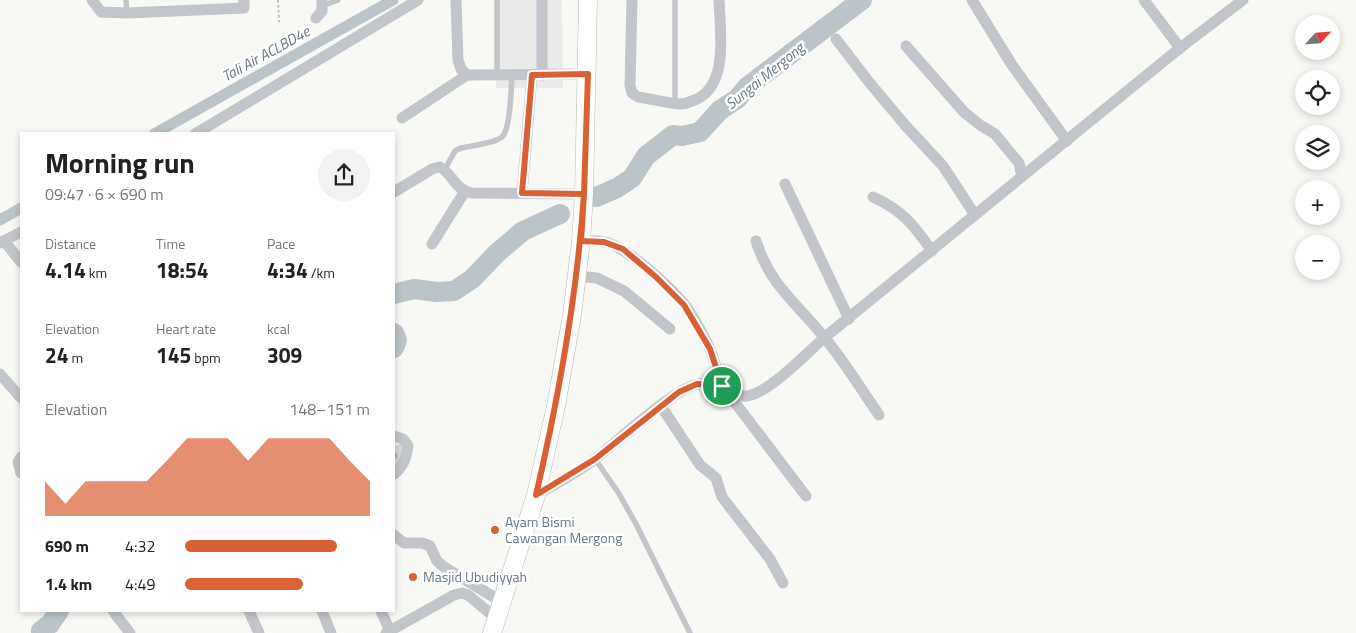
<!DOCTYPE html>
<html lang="en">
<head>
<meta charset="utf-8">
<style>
	:root { --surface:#fff; --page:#f2f2f2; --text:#222; --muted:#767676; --accent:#da6033 }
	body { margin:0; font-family:"Titillium Web",sans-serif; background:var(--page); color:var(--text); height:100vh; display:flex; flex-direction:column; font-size:19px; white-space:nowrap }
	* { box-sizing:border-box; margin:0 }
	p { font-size:16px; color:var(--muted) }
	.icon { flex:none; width:28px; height:28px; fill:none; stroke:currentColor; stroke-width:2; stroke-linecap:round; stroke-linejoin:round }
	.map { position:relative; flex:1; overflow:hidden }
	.side { position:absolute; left:20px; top:132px; width:375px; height:480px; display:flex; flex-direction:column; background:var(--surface); border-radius:0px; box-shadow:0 2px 8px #0003 }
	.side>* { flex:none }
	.needle { width:32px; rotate:64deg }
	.fabs { position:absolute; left:1295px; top:15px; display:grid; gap:10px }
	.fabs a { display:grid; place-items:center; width:45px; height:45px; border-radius:50%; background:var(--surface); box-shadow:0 2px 8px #0003; font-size:25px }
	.pin { position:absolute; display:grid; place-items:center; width:42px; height:42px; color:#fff; margin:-21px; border:2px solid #fff; border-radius:50%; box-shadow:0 1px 5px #0007 }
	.round { display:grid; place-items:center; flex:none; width:52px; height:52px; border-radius:26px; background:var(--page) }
	.headline { display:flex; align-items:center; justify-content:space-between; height:85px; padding:0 25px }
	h1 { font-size:28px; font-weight:700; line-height:38px }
	.stats { display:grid; grid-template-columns:repeat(3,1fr); gap:8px; height:85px; padding:5px 25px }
	.stats div { display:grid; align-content:center }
	.stats b { font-size:21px; font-weight:700 }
	.stats small { font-size:14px; font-weight:400 }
	.stats p { font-size:14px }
	.chart { height:140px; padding:10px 25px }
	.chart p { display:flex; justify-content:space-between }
	.chart svg { width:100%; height:90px; margin-top:5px; fill:var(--accent); opacity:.7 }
	ul { padding:0 25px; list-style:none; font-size:16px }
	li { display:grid; grid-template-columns:80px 60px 1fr; align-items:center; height:38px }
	li i { height:12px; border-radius:6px; background:var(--accent) }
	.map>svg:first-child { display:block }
	.built { fill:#e9eae9 }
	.cemetery { fill:url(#cemetery-stones) }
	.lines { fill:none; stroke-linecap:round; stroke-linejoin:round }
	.canal { stroke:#bbc4c9; stroke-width:11 }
	.river { stroke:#bbc4c9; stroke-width:20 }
	.primary-casing { stroke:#b5b9bd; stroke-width:19 }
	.path { stroke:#bcbec1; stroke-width:2; stroke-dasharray:2.5 2.5; stroke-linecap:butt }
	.lane { stroke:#c2c5c9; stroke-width:5.5 }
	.street { stroke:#c2c5c9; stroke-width:11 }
	.primary { stroke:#fff; stroke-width:18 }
	.route-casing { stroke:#fff; stroke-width:10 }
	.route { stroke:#da6033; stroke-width:6 }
	.poi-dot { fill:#da6033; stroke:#fff; stroke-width:2 }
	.labels { text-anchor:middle; stroke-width:5; stroke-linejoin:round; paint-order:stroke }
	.poi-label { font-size:14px; fill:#687785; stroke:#fff; text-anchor:start }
	.water-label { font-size:15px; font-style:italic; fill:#647780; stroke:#fff }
</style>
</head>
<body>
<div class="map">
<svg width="1356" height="633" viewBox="0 0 1356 633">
	<defs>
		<pattern id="cemetery-stones" width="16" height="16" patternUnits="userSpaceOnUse" patternTransform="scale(1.25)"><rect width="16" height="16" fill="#d7ddd5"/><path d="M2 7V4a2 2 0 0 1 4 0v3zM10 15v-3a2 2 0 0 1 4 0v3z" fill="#b2b8b2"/></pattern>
	</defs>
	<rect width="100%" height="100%" fill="#f8f8f5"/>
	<!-- built -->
	<polygon class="built" points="495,0 562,0 563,88 496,88"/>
	<!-- cemetery -->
	<polygon class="cemetery" points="400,444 406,450 394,469 394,446"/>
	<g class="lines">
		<!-- canal -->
		<g class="canal">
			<polyline points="154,134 393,0"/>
			<polyline points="0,220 21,208"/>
		</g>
		<!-- river -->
		<g class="river">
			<polyline points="596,197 617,188 632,178 646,156 673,135 682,136 700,132 720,110 737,99 747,87 862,0"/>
			<polyline points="394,294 414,289 437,292 454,291 472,279 497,253 523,231 560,214"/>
			<polyline points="394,333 397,340 394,348"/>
			<polyline points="41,633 41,631 50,624 59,611"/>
		</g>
		<defs>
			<polyline id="primary" points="492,633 536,495 556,406 572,315 581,241 584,194 588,0"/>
		</defs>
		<!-- primary casing -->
		<use href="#primary" class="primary-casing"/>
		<!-- path -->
		<polyline class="path" points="278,0 279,22"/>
		<!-- lane -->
		<g class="lane">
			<polyline points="126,0 127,13"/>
			<polyline points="675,0 675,102"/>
			<polyline points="322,6 338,0"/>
			<polyline points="497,75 497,0"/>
			<path d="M445,169L455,151L461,148C470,146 496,143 502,137C511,128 511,88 512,75"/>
			<polyline points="595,459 618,492 636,524 690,633"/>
		</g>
		<!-- street -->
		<g class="street">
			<polyline points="92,0 101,12 127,13 244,8 244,0"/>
			<polyline points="456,0 458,60 461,69 467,75 588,74"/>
			<path d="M632,0L630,85L632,93L638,97C652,99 667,103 680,104C684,104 688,103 692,101C730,89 720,31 719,0"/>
			<polyline points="972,0 1012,65 1067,141"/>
			<polyline points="1144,0 1180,48"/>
			<polyline points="316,18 322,11 322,0"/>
			<polyline points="836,39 869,82 905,125 943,166 975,215"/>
			<polyline points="906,46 964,112 980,125 995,134 1019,163 1022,176"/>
			<polyline points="542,75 542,0"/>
			<polyline points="402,118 467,75"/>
			<polyline points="195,134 418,0"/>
			<polyline points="785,184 849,319"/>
			<path d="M394,192L432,169L440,167C453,174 454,189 472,193L584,194"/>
			<polyline points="522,193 532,75"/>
			<path d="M873,197C902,210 914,225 932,251"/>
			<polyline points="4,241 21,262"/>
			<path d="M581,241C588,241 597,240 604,242C626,246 669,286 684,304C694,316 702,333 709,347C714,356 718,380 723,386C728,392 739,397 747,396C769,393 807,353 825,337L1180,48L1243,0"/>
			<path d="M756,241C771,287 796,302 824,337C844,361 861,389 879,415"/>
			<polyline points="0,243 21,232"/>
			<polyline points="432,244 465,191"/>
			<polyline points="577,276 597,278 624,291 670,329"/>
			<polyline points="0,374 21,398"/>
			<polyline points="661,406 700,465 716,478 722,497 770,559 783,583"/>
			<path d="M394,436L403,439L408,446C406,458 404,466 394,474"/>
			<polyline points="21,457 18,462 21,473"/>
			<path d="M536,495C556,484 577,473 595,459C617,442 675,387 699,384C710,382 721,390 730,396L806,496"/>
			<polyline points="394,535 404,543 422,543 430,546 437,561 444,567 502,602"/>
			<polyline points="113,611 130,633"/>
			<polyline points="249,611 259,633"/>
			<polyline points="322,611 331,633"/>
			<polyline points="381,611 390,631"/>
			<polyline points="386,633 454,595 462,593 468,595 497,619"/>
		</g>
		<!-- primary -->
		<use href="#primary" class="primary"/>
	</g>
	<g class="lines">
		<defs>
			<path id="route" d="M722,386L710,349L684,305L656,277L623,249L604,242L581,241L584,194L588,74L532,75L522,193L584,194C577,296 559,396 536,495L595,459L679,392L697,384L722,386"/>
		</defs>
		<!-- route casing -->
		<use href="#route" class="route-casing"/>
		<!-- route -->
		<use href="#route" class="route"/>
	</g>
	<!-- markers -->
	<g class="poi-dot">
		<circle cx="495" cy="530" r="5"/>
		<circle cx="413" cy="577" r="5"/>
	</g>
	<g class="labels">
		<!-- poi labels -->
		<g class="poi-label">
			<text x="505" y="527">Ayam Bismi<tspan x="505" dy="16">Cawangan Mergong</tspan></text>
			<text x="423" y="582">Masjid Ubudiyyah</text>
		</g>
		<!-- water labels -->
		<g class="water-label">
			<text transform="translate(266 54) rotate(-29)" y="5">Tali Air ACLBD4e</text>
			<text transform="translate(765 76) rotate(-39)" y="5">Sungai Mergong</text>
		</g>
	</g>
</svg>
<div class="fabs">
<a><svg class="needle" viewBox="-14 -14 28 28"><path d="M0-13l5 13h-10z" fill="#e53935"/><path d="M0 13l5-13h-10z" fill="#767676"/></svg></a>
<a><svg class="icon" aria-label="locate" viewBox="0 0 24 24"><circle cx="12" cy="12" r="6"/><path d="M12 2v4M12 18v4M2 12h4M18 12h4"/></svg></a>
<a><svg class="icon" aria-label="layers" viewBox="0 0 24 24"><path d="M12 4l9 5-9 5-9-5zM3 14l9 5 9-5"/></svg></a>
<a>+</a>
<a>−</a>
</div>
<div class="pin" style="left:722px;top:386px;background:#1e9e55"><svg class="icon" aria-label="arrive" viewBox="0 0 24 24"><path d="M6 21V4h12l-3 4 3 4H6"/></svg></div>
<section class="side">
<div class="headline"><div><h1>Morning run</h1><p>09:47 · 6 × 690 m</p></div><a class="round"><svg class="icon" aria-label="share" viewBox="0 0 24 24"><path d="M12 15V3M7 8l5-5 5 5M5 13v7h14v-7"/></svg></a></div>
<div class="stats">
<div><p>Distance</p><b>4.14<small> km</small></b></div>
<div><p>Time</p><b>18:54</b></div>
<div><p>Pace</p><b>4:34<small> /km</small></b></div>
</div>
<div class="stats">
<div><p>Elevation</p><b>24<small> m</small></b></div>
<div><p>Heart rate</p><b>145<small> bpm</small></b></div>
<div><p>kcal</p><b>309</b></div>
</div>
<div class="chart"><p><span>Elevation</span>148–151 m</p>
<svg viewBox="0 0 160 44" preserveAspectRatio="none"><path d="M0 44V27L10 38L20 27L30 27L40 27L50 27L60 17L70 6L80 6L90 6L100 17L110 6L120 6L130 6L140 6L150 17L160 27V44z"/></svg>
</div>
<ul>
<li><b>690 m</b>4:32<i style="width:82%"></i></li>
<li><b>1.4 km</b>4:49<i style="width:64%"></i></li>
</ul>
</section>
</div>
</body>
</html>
